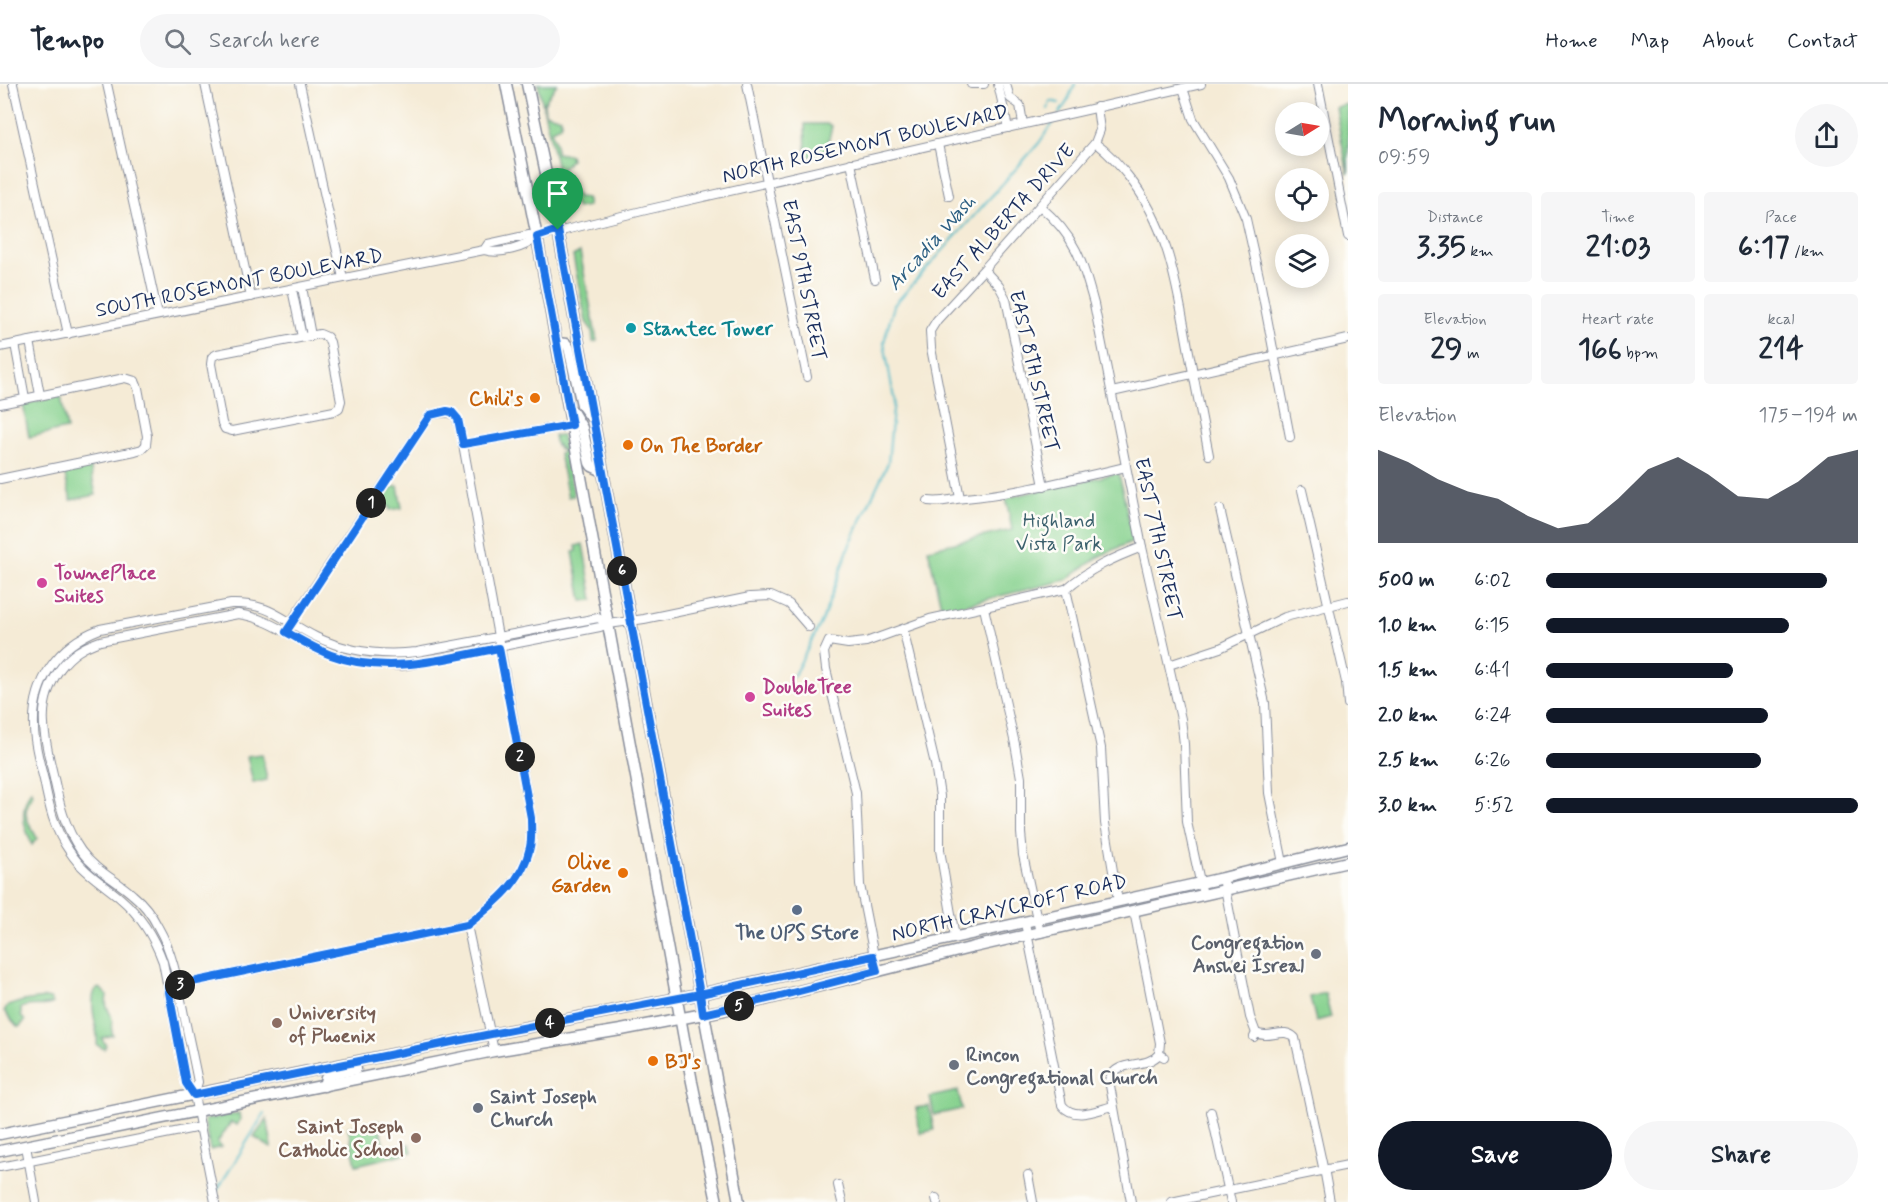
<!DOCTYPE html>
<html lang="en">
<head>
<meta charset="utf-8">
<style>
	:root { --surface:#fff; --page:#f6f6f7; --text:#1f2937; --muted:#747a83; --line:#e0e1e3; --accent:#111827 }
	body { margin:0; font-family:Mynerve,sans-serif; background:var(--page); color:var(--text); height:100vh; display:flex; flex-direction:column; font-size:22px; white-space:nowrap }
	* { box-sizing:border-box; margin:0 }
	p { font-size:20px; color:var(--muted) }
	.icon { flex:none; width:33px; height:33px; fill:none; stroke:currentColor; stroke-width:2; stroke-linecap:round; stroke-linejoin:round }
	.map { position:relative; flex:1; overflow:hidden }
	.details { display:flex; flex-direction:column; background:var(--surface); width:540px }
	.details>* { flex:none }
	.needle { width:39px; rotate:79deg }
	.controls { position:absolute; left:1275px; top:18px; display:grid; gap:12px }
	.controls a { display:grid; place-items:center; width:54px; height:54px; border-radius:50%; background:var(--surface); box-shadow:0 3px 15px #0003; font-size:30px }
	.pin { position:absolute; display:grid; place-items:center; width:51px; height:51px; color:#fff; margin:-62px -26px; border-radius:50% 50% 50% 0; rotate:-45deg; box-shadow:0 0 6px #0007 }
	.pin .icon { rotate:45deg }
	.km { position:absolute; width:30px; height:30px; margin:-15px; border-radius:50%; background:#222; color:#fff; font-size:16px; line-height:30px; text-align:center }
	.round { display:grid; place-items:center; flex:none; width:63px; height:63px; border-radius:32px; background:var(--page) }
	.overview { display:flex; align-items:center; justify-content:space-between; height:102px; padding:0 30px }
	h1 { font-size:33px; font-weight:800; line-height:45px }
	.metrics { display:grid; grid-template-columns:repeat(3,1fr); gap:9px; height:102px; padding:6px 30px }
	.metrics div { display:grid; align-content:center; border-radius:6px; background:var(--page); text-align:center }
	.metrics b { font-size:30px; font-weight:800 }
	.metrics small { font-size:16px; font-weight:400 }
	.metrics p { font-size:16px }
	.chart { height:168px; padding:12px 30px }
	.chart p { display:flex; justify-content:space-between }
	.chart svg { width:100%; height:108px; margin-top:6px; fill:var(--accent); opacity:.7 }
	.action { display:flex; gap:12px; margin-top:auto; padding:12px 30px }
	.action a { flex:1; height:69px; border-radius:36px; background:var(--accent); color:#fff; font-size:24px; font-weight:800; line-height:69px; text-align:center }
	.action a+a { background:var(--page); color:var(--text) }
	ul { padding:0 30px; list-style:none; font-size:20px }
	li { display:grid; grid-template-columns:96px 72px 1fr; align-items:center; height:45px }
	li i { height:15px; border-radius:8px; background:var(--accent) }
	header { display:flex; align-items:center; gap:36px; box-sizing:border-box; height:84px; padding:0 30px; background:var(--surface); border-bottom:2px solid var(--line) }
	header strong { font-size:28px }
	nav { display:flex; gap:33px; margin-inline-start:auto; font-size:21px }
	.search { width:420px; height:54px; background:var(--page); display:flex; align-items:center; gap:15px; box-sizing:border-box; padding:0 21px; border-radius:33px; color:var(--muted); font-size:22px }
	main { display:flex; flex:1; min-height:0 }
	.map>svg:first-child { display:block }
	.green { fill:#87d28f; stroke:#518076; stroke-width:1.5 }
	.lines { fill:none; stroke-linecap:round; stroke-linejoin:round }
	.stream { stroke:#4bb8c7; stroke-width:2 }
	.minor-casing { stroke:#888d9a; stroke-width:10 }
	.major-casing { stroke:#888d9a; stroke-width:13 }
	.minor { stroke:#fff; stroke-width:8 }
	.major { stroke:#fff; stroke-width:10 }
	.route-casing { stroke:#fff; stroke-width:12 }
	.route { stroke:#1a73e8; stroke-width:8 }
	.culture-dot { fill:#0f9aa8; stroke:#fdfcf7; stroke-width:2 }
	.food-dot { fill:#e8710a; stroke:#fdfcf7; stroke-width:2 }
	.hotel-dot { fill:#d1479c; stroke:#fdfcf7; stroke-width:2 }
	.service-dot { fill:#5c6f8a; stroke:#fdfcf7; stroke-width:2 }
	.worship-dot { fill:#6b7280; stroke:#fdfcf7; stroke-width:2 }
	.education-dot { fill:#8d6e63; stroke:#fdfcf7; stroke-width:2 }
	.labels { text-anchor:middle; stroke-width:5; stroke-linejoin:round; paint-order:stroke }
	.street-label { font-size:20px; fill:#1b2f5e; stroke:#fdfcf7 }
	.culture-label { font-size:20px; font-weight:bold; fill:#0d838f; stroke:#fdfcf7; text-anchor:start }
	.food-label { font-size:20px; font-weight:bold; fill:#c56008; stroke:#fdfcf7; text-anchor:end }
	.park-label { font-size:20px; fill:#3b606d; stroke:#fdfcf7 }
	.hotel-label { font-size:20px; font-weight:bold; fill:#b23c85; stroke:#fdfcf7; text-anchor:start }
	.service-label { font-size:20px; font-weight:bold; fill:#4e5e75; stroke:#fdfcf7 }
	.worship-label { font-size:20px; font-weight:bold; fill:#5b616d; stroke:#fdfcf7; text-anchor:start }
	.education-label { font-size:20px; font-weight:bold; fill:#785e54; stroke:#fdfcf7; text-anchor:start }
	.water-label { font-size:21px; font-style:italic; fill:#2c5f83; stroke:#fdfcf7 }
</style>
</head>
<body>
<header>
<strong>Tempo</strong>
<div class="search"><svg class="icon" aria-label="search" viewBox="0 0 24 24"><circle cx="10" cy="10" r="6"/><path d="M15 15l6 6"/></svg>Search here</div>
<nav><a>Home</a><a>Map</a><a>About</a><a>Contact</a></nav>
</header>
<main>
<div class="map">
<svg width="1348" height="1118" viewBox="0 0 1348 1118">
	<rect width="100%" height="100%" fill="#fdfcf7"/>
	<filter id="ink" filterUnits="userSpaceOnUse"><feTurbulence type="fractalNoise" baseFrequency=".0167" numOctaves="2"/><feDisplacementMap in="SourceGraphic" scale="12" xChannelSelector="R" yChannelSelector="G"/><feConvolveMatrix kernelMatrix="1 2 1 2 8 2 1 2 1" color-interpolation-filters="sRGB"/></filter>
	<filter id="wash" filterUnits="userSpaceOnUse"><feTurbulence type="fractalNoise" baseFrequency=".008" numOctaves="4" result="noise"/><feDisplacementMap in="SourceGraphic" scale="24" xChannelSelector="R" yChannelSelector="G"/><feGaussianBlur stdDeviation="1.35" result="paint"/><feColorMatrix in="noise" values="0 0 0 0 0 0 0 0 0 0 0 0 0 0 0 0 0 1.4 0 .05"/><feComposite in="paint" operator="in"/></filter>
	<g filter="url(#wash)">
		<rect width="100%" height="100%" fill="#f5ebd6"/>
		<!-- green -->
		<g class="green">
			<polygon points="538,0 557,0 544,19 545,29 561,34 561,42 551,46 556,60 556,69 570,71 571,75 562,85 565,101 570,102 578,113 586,114 588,122 577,124 569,112 563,112"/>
			<polygon points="1348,20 1348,90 1335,23"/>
			<polygon points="805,40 827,40 832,42 827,63 822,70 806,73"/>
			<polygon points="580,168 597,257 593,258 592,246 586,238 573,172"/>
			<polygon points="61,312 67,345 29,353 23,320"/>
			<polygon points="562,351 574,412 568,413 559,369 563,368 562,365 559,365 558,361 556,362 554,352"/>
			<polygon points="90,383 96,411 71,416 64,388"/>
			<polygon points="1119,389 1133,457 1100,472 1066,496 942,526 928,465 1012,446 1006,414"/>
			<polygon points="398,402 402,424 390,426 389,422 381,424 379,423 391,403"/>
			<polygon points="583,460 593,516 582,517 573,468 577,467 576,462"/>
			<polygon points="262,670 267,696 253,699 247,672"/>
			<path d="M31,706L33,710C20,731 27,735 37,754L32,761C23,740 19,727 31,706Z"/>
			<path d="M100,904L107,911C104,928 111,925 112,936C112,942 110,945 113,951L102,954L103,957L106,961L104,965L97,961C99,944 88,923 95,906Z"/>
			<polygon points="1325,909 1331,933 1316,937 1310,913"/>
			<path d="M45,914L50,915L53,919C42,925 31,918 21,924V932L25,937L19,943L17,942L4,927L8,922L23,917Z"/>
			<polygon points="958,1007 962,1025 934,1031 930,1013"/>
			<polygon points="929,1022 934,1046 920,1049 916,1024"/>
			<polygon points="239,1029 240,1036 237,1041 231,1038 217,1059 221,1063 210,1066 204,1036"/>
			<polygon points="267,1035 272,1062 271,1064 254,1053"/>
			<polygon points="379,1037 384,1065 410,1060 412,1068 356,1081 348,1043"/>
		</g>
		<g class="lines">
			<!-- stream -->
			<g class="stream">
				<polyline points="1048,25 1050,17 1059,19"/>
				<polyline points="1059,30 1067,18 1075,0"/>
				<polyline points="793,593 823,535 850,460 888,379 894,315 884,258 894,221 1039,59 1054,37"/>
				<polyline points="216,1108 264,1030"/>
			</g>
		</g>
	</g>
	<g filter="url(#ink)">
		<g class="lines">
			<defs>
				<g id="minor">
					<polyline points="13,0 68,250"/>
					<polyline points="107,0 158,231"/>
					<polyline points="205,0 251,213"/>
					<polyline points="300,0 343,194"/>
					<polyline points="747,0 807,293"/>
					<polyline points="971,0 984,0"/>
					<polyline points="998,0 1008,44"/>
					<polyline points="1006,0 1010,14 1020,21 1023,40"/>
					<polyline points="1318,0 1348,152"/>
					<polyline points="1183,4 1193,35 1229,94 1246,135 1260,197 1290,353"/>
					<path d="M1095,59C1108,68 1118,80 1128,92C1168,141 1177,202 1188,263C1195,299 1202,335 1209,371"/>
					<polyline points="938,60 949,112"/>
					<polyline points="851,79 875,195"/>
					<path d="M1040,122C1076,153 1082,176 1094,220L1142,463L1181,635L1184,660L1187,738L1203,811"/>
					<polyline points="537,153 646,126 1201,0"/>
					<polyline points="984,186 999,202 1006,215 1044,402"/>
					<polyline points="302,203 311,252"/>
					<polyline points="292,205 302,253"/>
					<polygon points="320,250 327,253 330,258 341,317 339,324 334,327 232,347 225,345 222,339 211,280 212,273 217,270"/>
					<polyline points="30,257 40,311"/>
					<polyline points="15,260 25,314"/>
					<path d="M0,263L484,166C500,171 525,164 537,153L529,151L488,160L484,166"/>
					<polyline points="135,297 138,304 147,352 146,361"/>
					<polyline points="1112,308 1348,255"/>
					<polyline points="0,320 125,294 135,297"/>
					<polyline points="463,360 572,341"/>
					<polyline points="0,395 135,367 142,365 146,361"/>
					<polyline points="1302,406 1346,598 1348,620"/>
					<polyline points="960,414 931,264 930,247 937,236 984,185 1095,59 1100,46 1097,23"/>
					<path d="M928,417C945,419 949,415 965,414C1019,409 1072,395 1126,383"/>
					<polyline points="1220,425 1265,619 1269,709 1283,779"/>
					<polyline points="1066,505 1101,664 1105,739 1118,817"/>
					<path d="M231,520C273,519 282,537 316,553C348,568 383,572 417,568L598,534L609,540L600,543L402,582C373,580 346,578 319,566C291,553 269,534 238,530L100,557C83,563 71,570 60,585C35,620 44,651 53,690C59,718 64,743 81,767C95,786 116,796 133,811C143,819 152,831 158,843C172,867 177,894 182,921C187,947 193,972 198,998L194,1011L186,999L163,878C154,853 140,831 120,814C102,799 83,788 70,768C54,746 49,722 44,696C40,679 34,661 34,643C32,597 58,561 100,545Z"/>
					<polyline points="984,524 1015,660 1021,694 1021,749 1023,771 1040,849"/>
					<polyline points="609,540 644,535 750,513 771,512 789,520 809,543"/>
					<polyline points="903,545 935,680 940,712 940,766 955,853"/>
					<polyline points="1169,581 1220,564 1285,533 1348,517"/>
					<polyline points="1223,794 1250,933 1256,949"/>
					<polyline points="1134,827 1160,959 1159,970"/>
					<path d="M1025,839L1062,1021C1074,1037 1097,1026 1113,1022"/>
					<polyline points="467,841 494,967"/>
					<path d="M877,887L860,801L856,709L826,585L824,568L829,557L848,560L866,558L930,535L1066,505C1089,485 1113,474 1142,463"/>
					<path d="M174,902L467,841C494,820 523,798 530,762C532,754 531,743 531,734L463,360C457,333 461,324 430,331L289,541"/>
					<path d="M1254,953L1256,949C1270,956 1284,942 1295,954L1323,1083"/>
					<polyline points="194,1011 215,1118"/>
					<polyline points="1211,1028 1231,1118"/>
					<polyline points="26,1062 36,1118"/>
					<polyline points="0,1083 200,1043"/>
					<polyline points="1328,1085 1348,1081"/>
					<polyline points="1325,1090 1330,1118"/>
					<polyline points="1028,1091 1033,1118"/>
					<polyline points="838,1101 842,1118"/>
					<polyline points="936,1114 937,1118"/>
					<path d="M1131,1118L1109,996C1116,974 1146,986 1159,970L1164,973"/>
					<polyline points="1171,1118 1321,1087"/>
				</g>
				<g id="major">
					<polyline points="506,0 537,153 692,998 717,1118"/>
					<polyline points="527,0 558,146 739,1118"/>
					<polyline points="557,259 566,260 569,264 582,321 591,333"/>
					<polyline points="572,327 582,344 590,379 592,382 603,387"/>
					<polyline points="324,1002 326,994 332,990 356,985"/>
					<polyline points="0,1050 491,950 700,910 1223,794 1348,763"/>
					<polyline points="0,1067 494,967 621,946 724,926 974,863 1348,778"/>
				</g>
			</defs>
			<!-- minor casing -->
			<use href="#minor" class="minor-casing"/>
			<!-- major casing -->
			<use href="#major" class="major-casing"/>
			<!-- minor -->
			<use href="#minor" class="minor"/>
			<!-- major -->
			<use href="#major" class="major"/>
		</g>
	</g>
	<g class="lines" filter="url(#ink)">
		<defs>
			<path id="route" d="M558,146L537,153L572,341L463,360L458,335L452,328L447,327L430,331L286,548C300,556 315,565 331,571C387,592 443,575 499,564L531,734C531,743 532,754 530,763C523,798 494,820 467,841L168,903L186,999L194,1011L491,950L700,910L873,872L877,887L776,913L703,930L700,910L558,146"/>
		</defs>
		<!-- route casing -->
		<use href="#route" class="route-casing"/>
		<!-- route -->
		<use href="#route" class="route"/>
	</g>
	<!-- markers -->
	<circle class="culture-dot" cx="631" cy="244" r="6"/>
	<g class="food-dot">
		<circle cx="535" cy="314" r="6"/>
		<circle cx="628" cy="361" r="6"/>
		<circle cx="623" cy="789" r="6"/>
		<circle cx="653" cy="977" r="6"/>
	</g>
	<g class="hotel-dot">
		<circle cx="42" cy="499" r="6"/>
		<circle cx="750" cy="613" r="6"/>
	</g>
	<circle class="service-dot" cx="797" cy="826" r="6"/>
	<g class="worship-dot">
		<circle cx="1316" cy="870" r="6"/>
		<circle cx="954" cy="981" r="6"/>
		<circle cx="478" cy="1024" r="6"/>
	</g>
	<g class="education-dot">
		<circle cx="277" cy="939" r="6"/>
		<circle cx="416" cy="1054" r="6"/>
	</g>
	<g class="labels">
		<!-- street labels -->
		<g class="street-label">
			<text transform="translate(865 59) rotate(-13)" y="7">NORTH ROSEMONT BOULEVARD</text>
			<text transform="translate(1003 137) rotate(-48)" y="7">EAST ALBERTA DRIVE</text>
			<text transform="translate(805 196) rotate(79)" y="7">EAST 9TH STREET</text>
			<text transform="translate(239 198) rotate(-11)" y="7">SOUTH ROSEMONT BOULEVARD</text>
			<text transform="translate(1035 287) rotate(77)" y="7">EAST 8TH STREET</text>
			<text transform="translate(1159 455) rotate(78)" y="7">EAST 7TH STREET</text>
			<text transform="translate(1009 823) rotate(-13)" y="7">NORTH CRAYCROFT ROAD</text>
		</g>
		<!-- culture labels -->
		<g class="culture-label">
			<text x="643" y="251">Stantec Tower</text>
		</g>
		<!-- food labels -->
		<g class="food-label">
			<text x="523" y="321">Chili's</text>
			<text x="640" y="368" text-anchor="start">On The Border</text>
			<text x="611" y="785">Olive<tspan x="611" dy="23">Garden</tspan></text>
			<text x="665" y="984" text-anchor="start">BJ's</text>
		</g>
		<!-- park labels -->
		<g class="park-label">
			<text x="1059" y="443">Highland<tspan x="1059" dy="23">Vista Park</tspan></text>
		</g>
		<!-- hotel labels -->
		<g class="hotel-label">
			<text x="54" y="495">TownePlace<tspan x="54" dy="23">Suites</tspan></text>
			<text x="762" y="609">DoubleTree<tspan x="762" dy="23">Suites</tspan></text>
		</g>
		<!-- service labels -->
		<g class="service-label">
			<text x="797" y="855">The UPS Store</text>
		</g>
		<!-- worship labels -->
		<g class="worship-label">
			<text x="1304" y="865" text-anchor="end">Congregation<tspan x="1304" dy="23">Anshei Isreal</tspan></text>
			<text x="966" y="977">Rincon<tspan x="966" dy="23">Congregational Church</tspan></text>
			<text x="490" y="1019">Saint Joseph<tspan x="490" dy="23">Church</tspan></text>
		</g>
		<!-- education labels -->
		<g class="education-label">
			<text x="289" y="935">University<tspan x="289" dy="23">of Phoenix</tspan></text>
			<text x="404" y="1049" text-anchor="end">Saint Joseph<tspan x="404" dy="23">Catholic School</tspan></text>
		</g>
		<!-- water labels -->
		<g class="water-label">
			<text transform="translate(931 158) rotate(-48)" y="7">Arcadia Wash</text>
		</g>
	</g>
</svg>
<div class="controls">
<a><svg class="needle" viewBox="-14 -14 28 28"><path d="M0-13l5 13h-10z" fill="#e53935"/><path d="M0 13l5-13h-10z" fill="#747a83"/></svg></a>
<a><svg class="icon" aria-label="locate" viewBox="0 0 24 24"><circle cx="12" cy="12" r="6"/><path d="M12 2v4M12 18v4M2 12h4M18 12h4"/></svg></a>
<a><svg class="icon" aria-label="layers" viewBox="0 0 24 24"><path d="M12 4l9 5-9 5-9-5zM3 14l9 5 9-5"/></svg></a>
</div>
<div class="pin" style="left:558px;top:146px;background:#1e9e55"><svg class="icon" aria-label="arrive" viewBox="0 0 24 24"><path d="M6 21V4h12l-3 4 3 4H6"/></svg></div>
<b class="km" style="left:371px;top:419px">1</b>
<b class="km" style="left:520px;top:673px">2</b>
<b class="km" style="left:180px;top:901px">3</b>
<b class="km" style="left:550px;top:939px">4</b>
<b class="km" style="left:739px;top:922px">5</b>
<b class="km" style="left:622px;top:487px">6</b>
</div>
<section class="details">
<div class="overview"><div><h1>Morning run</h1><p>09:59</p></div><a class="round"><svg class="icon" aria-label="share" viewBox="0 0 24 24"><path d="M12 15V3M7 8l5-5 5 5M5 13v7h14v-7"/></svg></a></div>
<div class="metrics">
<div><p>Distance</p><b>3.35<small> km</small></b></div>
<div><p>Time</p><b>21:03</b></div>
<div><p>Pace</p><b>6:17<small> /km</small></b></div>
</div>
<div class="metrics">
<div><p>Elevation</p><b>29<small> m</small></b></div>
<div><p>Heart rate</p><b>166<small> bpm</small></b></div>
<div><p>kcal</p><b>214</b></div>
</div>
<div class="chart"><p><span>Elevation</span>175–194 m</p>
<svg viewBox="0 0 160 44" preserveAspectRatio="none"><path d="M0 44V6L10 11L20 18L30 23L40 26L50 33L60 38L70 36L80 26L90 14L100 9L110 16L120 25L130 26L140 19L150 9L160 6V44z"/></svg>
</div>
<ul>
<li><b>500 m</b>6:02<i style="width:90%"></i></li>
<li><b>1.0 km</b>6:15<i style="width:78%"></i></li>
<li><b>1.5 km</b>6:41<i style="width:60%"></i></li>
<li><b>2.0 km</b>6:24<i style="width:71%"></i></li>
<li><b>2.5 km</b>6:26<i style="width:69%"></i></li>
<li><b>3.0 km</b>5:52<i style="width:100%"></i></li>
</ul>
<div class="action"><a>Save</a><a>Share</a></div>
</section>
</main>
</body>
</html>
